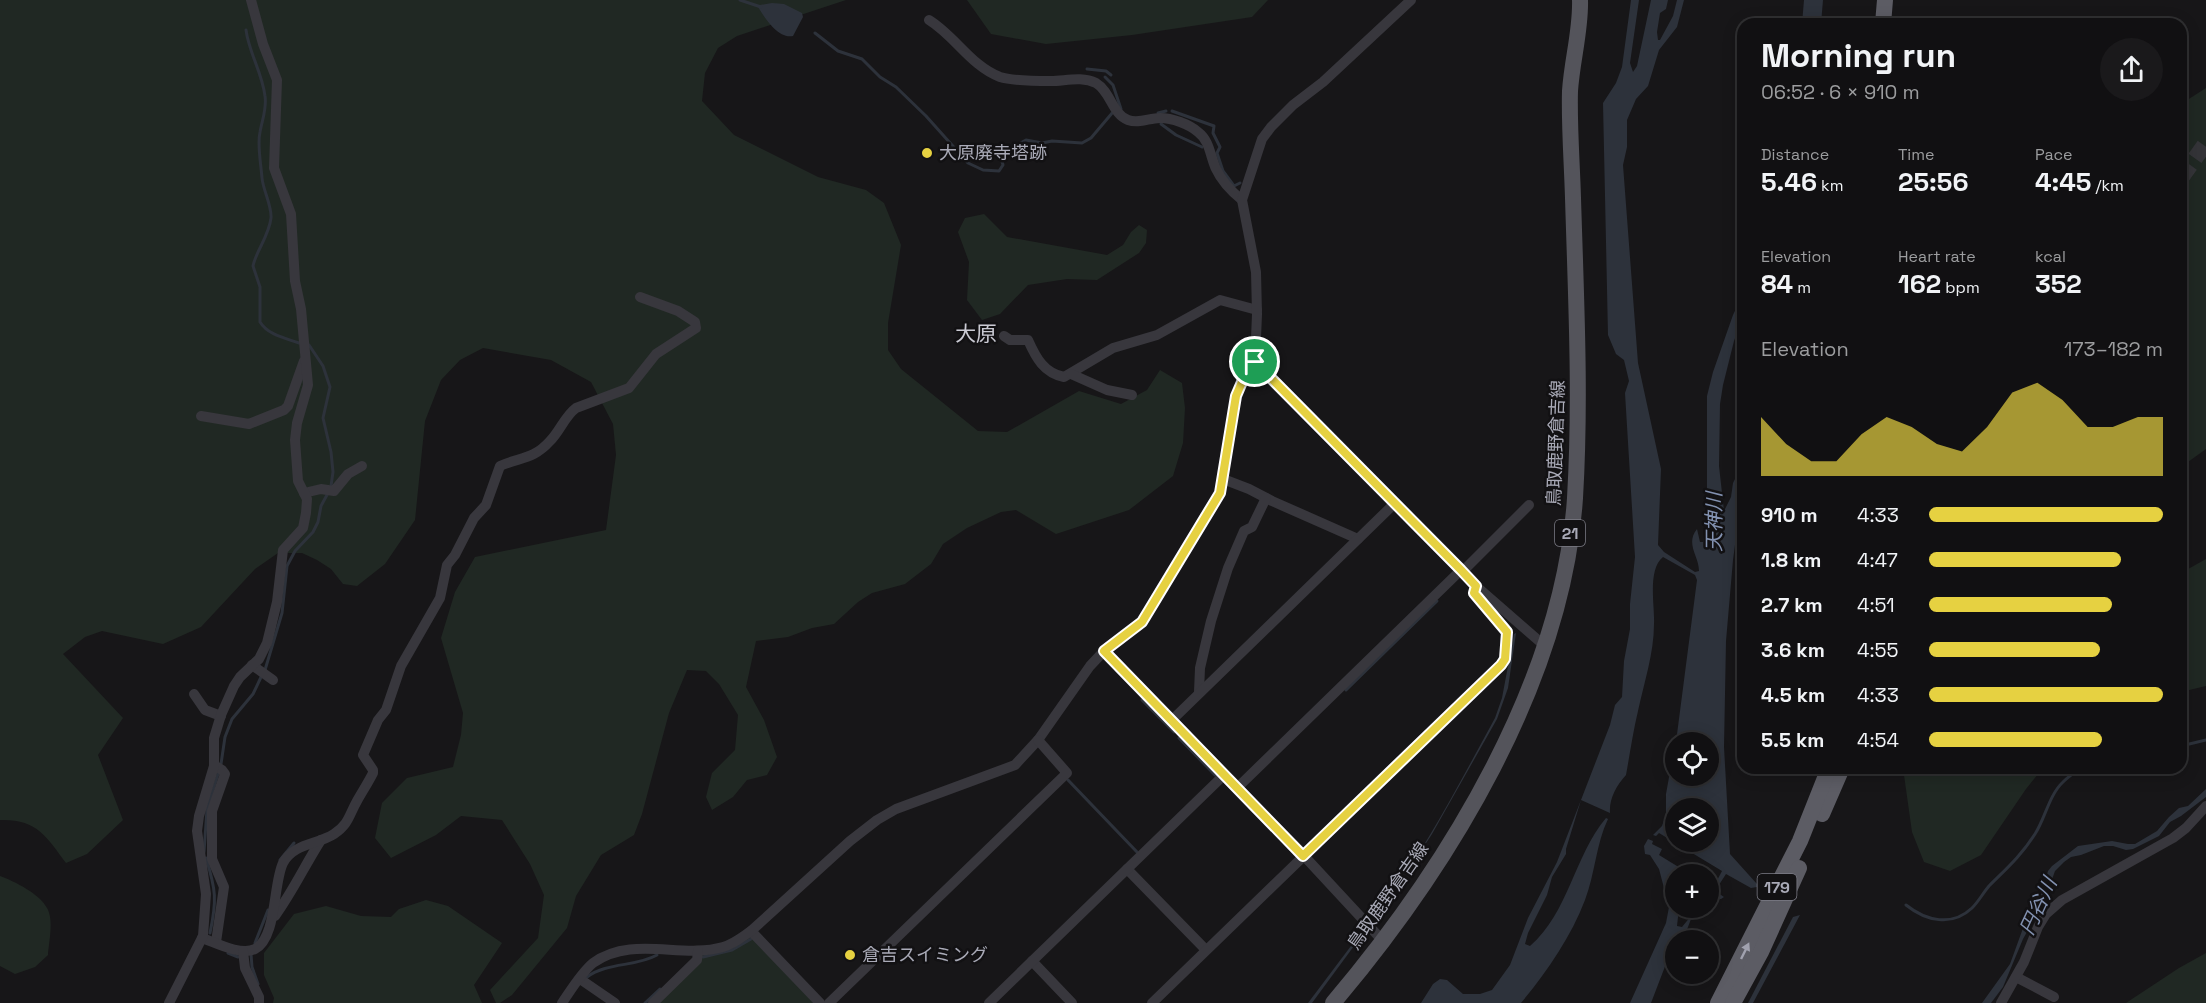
<!DOCTYPE html>
<html lang="en">
<head>
<meta charset="utf-8">
<style>
	:root { --surface:#111012; --page:#1a191b; --text:#f1f3f6; --muted:#9c9d9f; --line:#303032; --accent:#e6d141 }
	body { margin:0; font-family:"Space Grotesk","Noto Sans JP",sans-serif; background:var(--page); color:var(--text); height:100vh; display:flex; flex-direction:column; font-size:22px; white-space:nowrap }
	* { box-sizing:border-box; margin:0 }
	p { font-size:20px; color:var(--muted) }
	.icon { flex:none; width:33px; height:33px; fill:none; stroke:currentColor; stroke-width:2; stroke-linecap:round; stroke-linejoin:round }
	.map { position:relative; flex:1; overflow:hidden }
	.drawer { position:absolute; left:1737px; top:18px; width:450px; height:756px; display:flex; flex-direction:column; background:var(--surface); border-radius:18px; box-shadow:0 3px 15px #0003,0 0 0 2px var(--line) }
	.drawer>* { flex:none }
	.tools { position:absolute; left:1665px; top:732px; display:grid; gap:12px }
	.tools a { display:grid; place-items:center; width:54px; height:54px; border-radius:50%; background:var(--surface); box-shadow:0 3px 15px #0003,0 0 0 2px var(--line); font-size:30px }
	.pin { position:absolute; display:grid; place-items:center; width:51px; height:51px; color:#fff; margin:-26px; border:3px solid #fff; border-radius:50%; box-shadow:0 2px 6px #0007 }
	.round { display:grid; place-items:center; flex:none; width:63px; height:63px; border-radius:32px; background:var(--page) }
	.head { display:flex; align-items:center; justify-content:space-between; height:102px; padding:0 24px }
	h1 { font-size:33px; font-weight:800; line-height:45px }
	.metrics { display:grid; grid-template-columns:repeat(3,1fr); gap:9px; height:102px; padding:6px 24px }
	.metrics div { display:grid; align-content:center }
	.metrics b { font-size:26px; font-weight:800 }
	.metrics small { font-size:16px; font-weight:400 }
	.metrics p { font-size:16px }
	.chart { height:168px; padding:12px 24px }
	.chart p { display:flex; justify-content:space-between }
	.chart svg { width:100%; height:108px; margin-top:6px; fill:var(--accent); opacity:.7 }
	ul { padding:0 24px; list-style:none; font-size:20px }
	li { display:grid; grid-template-columns:96px 72px 1fr; align-items:center; height:45px }
	li i { height:15px; border-radius:8px; background:var(--accent) }
	.map>svg:first-child { display:block }
	.green { fill:#202823 }
	.water { fill:#2d323b; fill-rule:evenodd }
	.lines { fill:none; stroke-linecap:round; stroke-linejoin:round }
	.stream { stroke:#2d323b; stroke-width:3 }
	.trunk-tunnel { stroke:#343438; stroke-width:16; stroke-dasharray:16 8; stroke-linecap:butt }
	.minor { stroke:#38373d; stroke-width:10 }
	.primary { stroke:#54545b; stroke-width:16 }
	.trunk { stroke:#5c5c64; stroke-width:16 }
	.oneway { fill:#a1a2af }
	.route-casing { stroke:#fff; stroke-width:12 }
	.route { stroke:#e6d141; stroke-width:8 }
	.poi-dot { fill:#e6d141; stroke:#121113; stroke-width:2 }
	.labels { text-anchor:middle; stroke-width:5; stroke-linejoin:round; paint-order:stroke }
	.shield { fill:#121113; stroke:#7c7c86; stroke-width:1.5 }
	.shield-label { font-size:16px; font-weight:bold; fill:#a9aab7 }
	.poi-label { font-size:18px; fill:#a9aab7; stroke:#121113; text-anchor:start }
	.street-label { font-size:18px; fill:#a9aab7; stroke:#121113 }
	.water-label { font-size:20px; font-style:italic; fill:#8291b0; stroke:#121113 }
	.quarter-label { font-size:21px; fill:#cacad3; stroke:#121113 }
</style>
</head>
<body>
<div class="map">
<svg width="2206" height="1003" viewBox="0 0 2206 1003">
	<rect width="100%" height="100%" fill="#171618"/>
	<!-- green -->
	<g class="green">
		<path d="M0,0H846L737,36L718,48L705,73L702,101L734,135L818,177L866,190L884,203L901,245L888,323V350L901,369L978,431L1007,432L1079,391L1121,404L1147,390L1160,370L1182,383L1185,408L1183,443L1173,476L1129,510L1056,534L1016,510L1001,512L967,528L943,544L931,564L905,584L872,593L858,602L834,624L812,628L788,637L756,641L746,687L764,720L777,757L767,775L747,780L733,797L712,810L706,797L712,773L735,750L738,715L719,684L706,671L687,670L669,713L642,814L634,835L601,855L576,896L567,928L512,995L500,1003H496L490,990L538,938L544,895L530,864L502,820L461,816L436,835L391,858L375,838L382,803L407,778L453,767L461,735L463,713L441,638L455,592L475,557L606,530L616,455L613,424L591,382L551,360L483,348L460,360L441,380L425,421L415,520L385,564L357,586L343,584L331,569L317,560L302,553H278L255,569L201,627L163,644L102,631L85,637L63,654L123,718L98,755L123,820L87,854L66,863C46,836 37,819 0,820Z"/>
		<polygon points="967,0 1268,0 1252,17 1132,35 1046,44 991,34"/>
		<polygon points="2206,88 2206,449 2181,467 2181,104"/>
		<polygon points="984,214 1007,237 1107,255 1123,245 1131,232 1139,225 1147,230 1146,243 1139,253 1097,280 1067,279 1028,285 1000,314 982,320 967,300 969,262 958,232 965,218"/>
		<polygon points="2206,559 2206,686 2181,692 2181,573"/>
		<polygon points="1903,768 2043,768 2026,789 1981,855 1950,871 1924,862 1912,832"/>
		<path d="M0,876C14,881 40,894 47,908C54,920 49,941 48,955L35,967L15,974L0,966Z"/>
		<polygon points="426,900 448,906 502,943 474,985 482,1003 273,1003 274,998 264,975 264,953 294,914 326,906 361,916 391,917 399,909"/>
		<polygon points="752,936 815,1003 659,1003 703,954"/>
		<polygon points="2206,953 2206,1003 2126,1003 2179,968"/>
	</g>
	<!-- water -->
	<g class="water">
		<path d="M1631,0H1639L1630,63L1633,72L1637,66L1651,0H1668L1666,9L1660,13L1657,32L1658,40H1660L1673,16L1677,0H1684L1677,27L1659,50L1648,86L1636,99L1627,120V147L1623,165L1638,363L1661,469L1658,545L1664,552L1695,572L1699,571C1699,556 1685,544 1697,529L1700,542H1703L1707,511V396L1713,372L1733,315L1743,294V316L1734,341L1723,385L1720,404L1719,466L1724,511L1731,497L1733,483L1743,463V485L1733,560L1726,641L1724,747L1730,854L1757,884V887L1751,888L1726,874L1715,891L1724,897L1721,899L1709,900V886L1713,888L1722,871L1659,833L1656,836L1653,835L1662,826L1666,814V794L1675,744L1676,776H1708V742H1676L1697,580L1695,575L1663,557C1647,570 1655,606 1654,624C1654,653 1644,683 1638,711C1633,732 1630,753 1626,775C1616,786 1609,799 1610,813L1581,800L1566,849V854L1552,877L1547,895L1528,933L1525,944L1530,946C1569,912 1574,856 1606,818L1608,819C1596,844 1595,874 1585,900C1571,937 1546,973 1521,1003H1421L1433,984L1440,979L1447,980L1463,994H1480L1492,990L1510,965L1528,918L1557,862L1610,725L1615,705L1622,697L1624,661L1630,629V604L1635,557L1625,393L1629,381L1624,360L1616,354L1608,335L1603,103L1616,83L1622,67ZM1676,808H1708V842H1676Z"/>
		<polygon points="1804,0 1823,0 1821,24 1802,24"/>
		<path d="M772,3L784,4L802,13L803,17L793,36C778,39 765,18 758,7L760,5Z"/>
		<path d="M1516,633L1508,688L1497,719L1432,834L1377,918L1376,917C1422,855 1458,786 1495,718L1502,698L1514,634Z"/>
		<polygon points="2206,789 2206,797 2181,816 2170,822 2159,836 2133,849 2126,850 2113,846 2104,846 2081,855 2071,857 2064,862 2055,871 2044,902 2023,939 2003,987 1991,1003 1982,1003 2010,964 2026,920 2041,895 2048,871 2052,866 2078,846 2112,841 2128,844 2135,844 2157,831 2169,817 2179,808 2188,806"/>
		<polygon points="1648,839 1653,841 1652,844 1662,849 1659,855 1690,874 1676,874 1676,908 1679,908 1677,926 1682,927 1691,916 1695,908 1699,908 1691,919 1683,940 1676,940 1675,951 1671,952 1669,956 1651,1003 1630,1003 1666,923 1669,907 1659,869 1650,855 1645,854 1644,846"/>
		<polygon points="1800,915 1753,1003 1748,1003 1793,917"/>
		<polygon points="1363,930 1365,931 1312,1003 1308,1003"/>
	</g>
	<g class="lines">
		<!-- stream -->
		<g class="stream">
			<polyline points="740,0 761,7"/>
			<path d="M246,30C249,53 262,72 265,96C267,109 262,120 260,132C257,145 261,164 262,178C263,190 272,206 271,218C269,236 256,251 253,266L260,287V322C268,335 285,338 299,343"/>
			<polyline points="815,33 838,51 862,59 880,77 896,87 926,116 968,163 983,170 999,171 1003,165 1000,154 1026,140 1042,143 1052,141 1082,143 1091,138 1113,112"/>
			<polyline points="1087,69 1106,71 1111,75"/>
			<polyline points="1105,77 1113,85 1121,109"/>
			<polyline points="1172,111 1214,126 1213,133 1220,147 1217,153 1223,171 1234,186 1240,183"/>
			<polyline points="1158,113 1166,111"/>
			<polyline points="1161,124 1176,135 1202,147"/>
			<polyline points="309,345 323,366 330,387 323,418 331,452 333,472 331,486"/>
			<polyline points="265,670 282,613 287,566 295,551 313,532 318,522 321,506 328,493"/>
			<polyline points="1346,690 1437,601"/>
			<polyline points="1142,700 1174,732"/>
			<polyline points="1179,738 1215,775"/>
			<polyline points="2181,746 2206,740"/>
			<polyline points="221,764 225,737 232,719 253,694 262,675"/>
			<polyline points="1068,780 1137,852"/>
			<polyline points="204,852 207,809 218,774"/>
			<path d="M206,858C216,890 217,900 210,933"/>
			<polyline points="280,860 294,843"/>
			<path d="M1906,905C1926,921 1952,927 1972,908C1979,901 1983,893 1989,886C2007,868 2020,857 2035,834C2045,819 2049,795 2063,782C2068,777 2075,772 2081,768"/>
			<polyline points="255,943 268,910"/>
			<polyline points="228,953 238,957"/>
			<polyline points="251,954 252,967 258,984"/>
			<polyline points="703,957 732,950 751,939"/>
			<path d="M587,977C607,962 636,967 657,955"/>
			<polyline points="645,1003 660,989"/>
		</g>
		<!-- trunk-tunnel -->
		<polyline class="trunk-tunnel" points="2181,178 2206,143"/>
		<!-- minor -->
		<g class="minor">
			<path d="M929,20C955,36 971,66 1000,77C1012,81 1037,81 1051,81C1065,81 1082,76 1096,83C1111,92 1112,114 1128,120C1139,124 1149,118 1160,118C1172,118 1189,124 1198,132C1210,141 1210,156 1216,169C1222,182 1231,191 1242,200"/>
			<path d="M1004,336L1010,340H1028C1036,358 1044,373 1064,377L1113,348L1157,335L1220,300L1257,310"/>
			<polyline points="1255,362 1476,586 1546,647"/>
			<polyline points="1071,374 1107,390 1132,395"/>
			<polyline points="201,416 249,424 284,410 288,406 304,361"/>
			<polyline points="1223,479 1249,489 1272,501 1358,539"/>
			<polyline points="304,493 321,489 334,491 348,474 362,466"/>
			<polyline points="1462,572 1529,505"/>
			<polyline points="1104,651 1293,844 1382,940"/>
			<polyline points="252,665 273,680"/>
			<polyline points="1199,692 1200,668 1211,621 1228,568 1244,531 1252,527 1266,498"/>
			<polyline points="194,694 205,710 221,716"/>
			<polyline points="1171,721 1395,503"/>
			<polyline points="214,765 222,770 225,774 212,811 212,859 224,887 216,942"/>
			<polyline points="1237,788 1461,570"/>
			<polyline points="1127,869 1206,950"/>
			<path d="M275,916C293,891 305,865 321,840"/>
			<polyline points="751,931 820,1003"/>
			<path d="M202,938C216,943 241,956 255,949C277,938 273,883 283,863C294,843 317,845 334,834C349,824 349,815 357,801C362,792 368,783 373,773V770L363,755L378,720L386,710L401,666L440,598L447,565L455,555L474,518L486,505L500,466C520,457 533,460 550,441C560,431 565,416 576,408L629,388L656,354L696,328L695,322L678,311L640,297"/>
			<polyline points="243,951 245,968 259,997 259,1003"/>
			<polyline points="1032,961 1072,1003"/>
			<polyline points="2016,977 2054,997"/>
			<polyline points="580,979 615,1003"/>
			<polyline points="169,1003 203,936 206,894 197,831 199,816 214,766 214,738 221,715 234,686 240,677 259,659 267,643 277,602 283,550 303,528 306,513 307,499 298,481 295,440 297,423 308,385 301,309 295,281 291,214 274,168 277,80 263,44 251,0"/>
			<path d="M562,1003C571,990 581,973 593,963C632,935 681,959 723,947C734,944 742,937 751,931L850,841L877,820L896,809L1015,765L1038,740L1090,666L1104,651L1142,622L1220,493L1236,396L1245,375L1255,362L1257,314L1256,272L1242,200L1262,139L1271,127L1293,105L1323,82L1411,0"/>
			<polyline points="653,1003 697,960 698,951"/>
			<polyline points="829,1003 1067,773 1038,740"/>
			<polyline points="989,1003 1224,775"/>
			<polyline points="1152,1003 1501,665 1505,659 1507,632 1474,593 1476,586"/>
			<polyline points="2001,1003 2024,962 2038,927 2046,914 2062,900 2173,838 2186,828 2206,806"/>
		</g>
		<!-- primary -->
		<path class="primary" d="M1333,1003C1449,866 1563,681 1575,498C1581,398 1576,298 1573,198C1572,162 1569,126 1570,91C1572,60 1581,30 1580,0"/>
		<!-- trunk -->
		<g class="trunk">
			<polyline points="1883,24 1885,0"/>
			<polyline points="1822,814 1842,768"/>
			<polyline points="1718,1003 1800,841 1829,768"/>
			<polyline points="1733,1003 1761,952 1799,868"/>
		</g>
	</g>
	<!-- one-way arrows -->
	<defs><path id="oneway-solid" d="M-6-.8H1V-3.2L6.5 0L1 3.2V.8H-6Z" transform="scale(1.5)"/></defs>
	<use class="oneway" href="#oneway-solid" transform="translate(1745 951) rotate(-64)"/>
	<g class="lines">
		<defs>
			<polygon id="route" points="1255,362 1461,570 1476,586 1474,593 1507,632 1505,659 1501,665 1303,856 1104,651 1142,622 1220,493 1236,396 1245,375"/>
		</defs>
		<!-- route casing -->
		<use href="#route" class="route-casing"/>
		<!-- route -->
		<use href="#route" class="route"/>
	</g>
	<!-- markers -->
	<g class="poi-dot">
		<circle cx="927" cy="153" r="6"/>
		<circle cx="850" cy="955" r="6"/>
	</g>
	<g class="labels">
		<!-- shield labels -->
		<g class="shield">
			<rect x="1555" y="520" width="30" height="26" rx="4.5"/>
			<rect x="1757.5" y="874" width="39" height="26" rx="4.5"/>
		</g>
		<g class="shield-label">
			<text x="1570" y="539">21</text>
			<text x="1777" y="893">179</text>
		</g>
		<!-- poi labels -->
		<g class="poi-label">
			<text x="939" y="159">大原廃寺塔跡</text>
			<text x="862" y="961">倉吉スイミング</text>
		</g>
		<!-- street labels -->
		<g class="street-label">
			<text transform="translate(1556 443) rotate(-88)" y="6">鳥取鹿野倉吉線</text>
			<text transform="translate(1388 896) rotate(-55)" y="6">鳥取鹿野倉吉線</text>
		</g>
		<!-- water labels -->
		<g class="water-label">
			<text transform="translate(1714 522) rotate(-90)" y="7">天神川</text>
			<text transform="translate(2038 906) rotate(-65)" y="7">円谷川</text>
		</g>
		<!-- quarter labels -->
		<g class="quarter-label">
			<text x="976" y="341">大原</text>
		</g>
	</g>
</svg>
<div class="tools">
<a><svg class="icon" aria-label="locate" viewBox="0 0 24 24"><circle cx="12" cy="12" r="6"/><path d="M12 2v4M12 18v4M2 12h4M18 12h4"/></svg></a>
<a><svg class="icon" aria-label="layers" viewBox="0 0 24 24"><path d="M12 4l9 5-9 5-9-5zM3 14l9 5 9-5"/></svg></a>
<a>+</a>
<a>−</a>
</div>
<div class="pin" style="left:1255px;top:362px;background:#1e9e55"><svg class="icon" aria-label="arrive" viewBox="0 0 24 24"><path d="M6 21V4h12l-3 4 3 4H6"/></svg></div>
<section class="drawer">
<div class="head"><div><h1>Morning run</h1><p>06:52 · 6 × 910 m</p></div><a class="round"><svg class="icon" aria-label="share" viewBox="0 0 24 24"><path d="M12 15V3M7 8l5-5 5 5M5 13v7h14v-7"/></svg></a></div>
<div class="metrics">
<div><p>Distance</p><b>5.46<small> km</small></b></div>
<div><p>Time</p><b>25:56</b></div>
<div><p>Pace</p><b>4:45<small> /km</small></b></div>
</div>
<div class="metrics">
<div><p>Elevation</p><b>84<small> m</small></b></div>
<div><p>Heart rate</p><b>162<small> bpm</small></b></div>
<div><p>kcal</p><b>352</b></div>
</div>
<div class="chart"><p><span>Elevation</span>173–182 m</p>
<svg viewBox="0 0 160 44" preserveAspectRatio="none"><path d="M0 44V20L10 31L20 38L30 38L40 27L50 20L60 24L70 31L80 34L90 24L100 10L110 6L120 13L130 24L140 24L150 20L160 20V44z"/></svg>
</div>
<ul>
<li><b>910 m</b>4:33<i style="width:100%"></i></li>
<li><b>1.8 km</b>4:47<i style="width:82%"></i></li>
<li><b>2.7 km</b>4:51<i style="width:78%"></i></li>
<li><b>3.6 km</b>4:55<i style="width:73%"></i></li>
<li><b>4.5 km</b>4:33<i style="width:100%"></i></li>
<li><b>5.5 km</b>4:54<i style="width:74%"></i></li>
</ul>
</section>
</div>
</body>
</html>
